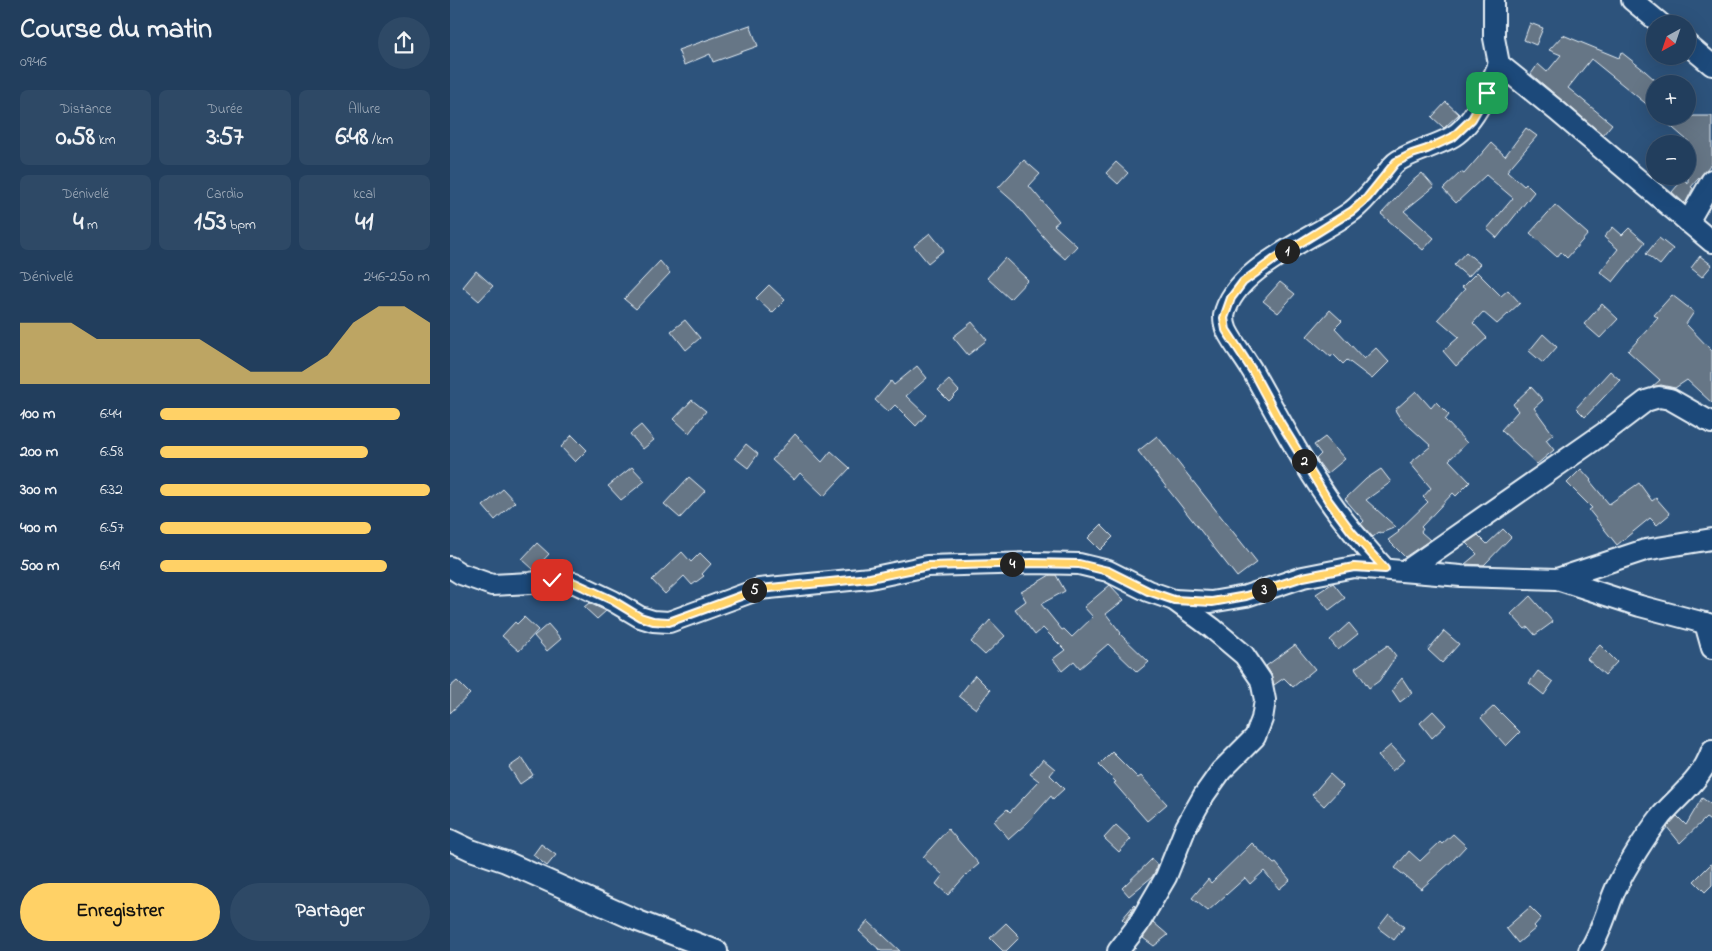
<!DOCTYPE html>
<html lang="fr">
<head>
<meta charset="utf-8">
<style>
	:root { --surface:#223e5d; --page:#2e4966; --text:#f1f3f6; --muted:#a2aebc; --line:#3f5772; --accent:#ffd166 }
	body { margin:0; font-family:"Indie Flower",sans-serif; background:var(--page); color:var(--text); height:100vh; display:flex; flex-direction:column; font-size:19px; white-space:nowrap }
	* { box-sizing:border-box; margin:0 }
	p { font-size:16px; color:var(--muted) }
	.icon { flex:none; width:28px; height:28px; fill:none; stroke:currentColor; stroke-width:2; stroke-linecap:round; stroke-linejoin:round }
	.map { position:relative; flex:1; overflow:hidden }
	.sheet { display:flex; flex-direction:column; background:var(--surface); width:450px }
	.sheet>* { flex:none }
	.needle { width:32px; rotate:220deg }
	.tools { position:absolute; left:1196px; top:15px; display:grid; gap:10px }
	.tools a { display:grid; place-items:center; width:50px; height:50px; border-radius:50%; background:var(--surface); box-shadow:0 5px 20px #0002,0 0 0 1px var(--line); font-size:25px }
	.pin { position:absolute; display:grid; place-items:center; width:42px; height:42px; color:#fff; margin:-21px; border-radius:10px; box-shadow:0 2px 8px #0006 }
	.km { position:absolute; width:25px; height:25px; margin:-12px; border-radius:50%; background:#222; color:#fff; font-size:14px; line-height:25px; text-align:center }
	.round { display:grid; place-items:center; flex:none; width:52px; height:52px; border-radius:26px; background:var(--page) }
	.summary { display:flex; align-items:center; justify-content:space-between; height:85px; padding:0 20px }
	h1 { font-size:28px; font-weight:800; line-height:38px }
	.figures { display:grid; grid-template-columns:repeat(3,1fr); gap:8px; height:85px; padding:5px 20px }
	.figures div { display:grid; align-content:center; border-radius:8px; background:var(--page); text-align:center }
	.figures b { font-size:25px; font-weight:800 }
	.figures small { font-size:14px; font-weight:400 }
	.figures p { font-size:14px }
	.chart { height:140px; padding:10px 20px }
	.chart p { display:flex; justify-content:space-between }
	.chart svg { width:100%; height:90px; margin-top:5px; fill:var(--accent); opacity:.7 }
	.action { display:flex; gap:10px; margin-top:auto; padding:10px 20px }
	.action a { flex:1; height:58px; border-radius:30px; background:var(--accent); color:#111; font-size:20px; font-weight:800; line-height:58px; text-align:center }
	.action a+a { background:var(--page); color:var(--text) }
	ul { padding:0 20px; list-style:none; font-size:16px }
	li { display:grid; grid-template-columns:80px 60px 1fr; align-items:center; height:38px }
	li i { height:12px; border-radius:6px; background:var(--accent) }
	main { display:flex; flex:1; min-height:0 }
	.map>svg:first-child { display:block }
	.building { fill:#667686; stroke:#e8f1f8 }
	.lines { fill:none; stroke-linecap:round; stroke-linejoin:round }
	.minor-casing { stroke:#e8f1f8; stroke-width:24 }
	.minor { stroke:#1f4a7a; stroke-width:20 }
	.route-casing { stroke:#fff; stroke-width:10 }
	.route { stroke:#ffd166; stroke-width:6 }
</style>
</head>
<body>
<main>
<section class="sheet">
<div class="summary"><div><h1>Course du matin</h1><p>09:46</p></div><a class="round"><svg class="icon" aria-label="share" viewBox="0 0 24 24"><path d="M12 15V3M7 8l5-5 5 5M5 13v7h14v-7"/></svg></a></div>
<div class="figures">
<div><p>Distance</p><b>0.58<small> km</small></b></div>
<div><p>Durée</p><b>3:57</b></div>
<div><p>Allure</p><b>6:48<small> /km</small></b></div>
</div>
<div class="figures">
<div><p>Dénivelé</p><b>4<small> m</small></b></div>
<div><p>Cardio</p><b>153<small> bpm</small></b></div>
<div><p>kcal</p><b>41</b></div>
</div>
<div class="chart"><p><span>Dénivelé</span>246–250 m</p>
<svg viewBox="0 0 160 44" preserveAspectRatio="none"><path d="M0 44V14L10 14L20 14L30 22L40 22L50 22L60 22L70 22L80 30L90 38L100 38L110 38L120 30L130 14L140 6L150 6L160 14V44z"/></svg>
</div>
<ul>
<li><b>100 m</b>6:44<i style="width:89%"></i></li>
<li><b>200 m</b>6:58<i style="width:77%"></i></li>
<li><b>300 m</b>6:32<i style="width:100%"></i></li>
<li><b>400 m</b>6:57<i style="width:78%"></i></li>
<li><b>500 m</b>6:49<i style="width:84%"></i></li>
</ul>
<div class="action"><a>Enregistrer</a><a>Partager</a></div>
</section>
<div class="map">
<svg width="1262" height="951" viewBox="0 0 1262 951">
	<rect width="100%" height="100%" fill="#2d537c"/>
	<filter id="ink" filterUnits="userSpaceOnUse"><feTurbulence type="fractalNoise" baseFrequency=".02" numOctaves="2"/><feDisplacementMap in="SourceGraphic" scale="10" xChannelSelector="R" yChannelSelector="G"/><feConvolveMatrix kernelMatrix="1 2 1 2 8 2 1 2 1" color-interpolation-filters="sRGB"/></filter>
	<g filter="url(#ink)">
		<!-- building -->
		<g class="building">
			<polygon points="1080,23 1093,28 1086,45 1074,40"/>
			<polygon points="300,25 308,46 263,62 260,54 234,65 228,50"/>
			<polygon points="1113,35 1169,58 1171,52 1195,71 1205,80 1205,111 1141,59 1118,88 1162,124 1153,135 1081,74 1088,64 1097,72 1111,55 1099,50"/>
			<polygon points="996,102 1009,114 994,128 982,117"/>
			<polygon points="1209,116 1262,116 1262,163 1241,187 1243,188 1235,204 1222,192 1233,179 1238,183 1238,141"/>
			<polygon points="1076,128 1087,136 1057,171 1074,186 1076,184 1084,192 1047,238 1037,229 1063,198 1036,175 1006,203 993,189 1011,172 1014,174 1041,143 1055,156"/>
			<polygon points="574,160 590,174 579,186 609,221 604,225 627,246 615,259 603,248 565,203 548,188"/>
			<polygon points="666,162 678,173 668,184 656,173"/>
			<polygon points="972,173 984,187 954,211 984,238 973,250 931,214 960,183"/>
			<polygon points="1105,205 1138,234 1117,258 1111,252 1107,257 1080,233"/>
			<polygon points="1163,227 1172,235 1179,228 1195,242 1163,282 1150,272 1168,249 1154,237"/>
			<polygon points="480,233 494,250 478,263 464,246"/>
			<polygon points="1209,238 1223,249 1210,265 1196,254"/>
			<polygon points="1016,252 1030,264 1018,277 1004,265"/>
			<polygon points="1250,256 1262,265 1252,277 1241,268"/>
			<polygon points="555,258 578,280 560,299 537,278"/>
			<polygon points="210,261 220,273 186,309 174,299"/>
			<polygon points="26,271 43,286 29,301 13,287"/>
			<polygon points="1027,272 1051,296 1058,290 1070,303 1047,324 1033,312 1023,323 1037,338 1006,366 993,351 1009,337 988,319 1015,289 1012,287"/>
			<polygon points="830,282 845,294 828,313 813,301"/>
			<polygon points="319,285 335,300 322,313 306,298"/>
			<polygon points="1222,295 1244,312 1236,324 1262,351 1262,403 1237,380 1225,388 1211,385 1202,387 1210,380 1178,351 1208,318 1204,315"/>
			<polygon points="1152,304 1168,319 1150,338 1134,324"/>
			<polygon points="880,310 892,321 885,328 914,359 926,348 939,362 922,379 897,360 893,364 883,354 881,357 857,336"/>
			<polygon points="235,320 250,338 236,350 221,331"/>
			<polygon points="522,322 537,340 518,355 503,337"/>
			<polygon points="1093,334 1107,347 1093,363 1079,351"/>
			<polygon points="467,366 477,378 456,396 476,415 466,426 445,405 438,412 425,400 441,381 444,385"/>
			<polygon points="1160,371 1170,380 1135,417 1126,408"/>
			<polygon points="499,380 509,391 499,401 488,390"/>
			<polygon points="1081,387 1093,400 1084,408 1103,434 1096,440 1104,450 1087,464 1051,430 1068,411 1063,404"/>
			<polygon points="966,391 981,408 986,402 999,415 995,420 1017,443 999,460 1020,482 1006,496 1003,493 971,527 973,529 971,532 980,540 955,557 938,540 949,532 948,531 978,502 973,497 981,488 960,463 981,446 950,418 945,410"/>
			<polygon points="242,400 256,411 239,433 224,419"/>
			<polygon points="191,425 204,440 193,449 180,434"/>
			<polygon points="345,434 372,462 381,451 400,468 374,496 350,473 344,480 322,460"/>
			<polygon points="122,435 137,450 125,462 111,447"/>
			<polygon points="707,436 807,562 787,577 688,451"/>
			<polygon points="875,437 895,459 877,474 866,459 871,454 864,445"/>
			<polygon points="296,444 308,454 298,468 285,458"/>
			<polygon points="182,467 195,481 171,500 158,486"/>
			<polygon points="931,469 941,482 916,500 946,527 931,533 929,532 923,537 911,524 914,521 895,499 916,479"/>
			<polygon points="1131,469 1141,480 1140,481 1159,504 1189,483 1202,501 1206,498 1220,514 1207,525 1200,518 1167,545 1139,510 1142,508 1117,483"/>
			<polygon points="239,477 255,491 230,518 214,504"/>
			<polygon points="53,489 65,502 45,520 33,506"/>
			<polygon points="651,525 663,537 650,550 638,538"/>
			<polygon points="1053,529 1061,537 1034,565 1015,564 1027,554 1016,543 1028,535 1037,544"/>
			<polygon points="87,543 99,554 84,570 72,559"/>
			<polygon points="232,552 241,562 250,553 261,564 252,574 254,576 242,585 234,576 215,594 202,580"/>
			<polygon points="600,575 606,575 615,591 591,604 612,630 614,629 622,637 643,617 634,607 660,585 674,600 656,614 671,633 670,634 699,662 687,672 658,644 630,668 624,661 612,671 603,659 615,650 593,628 585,635 565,609 576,601 571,592"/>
			<polygon points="883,583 895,598 879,610 866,594"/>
			<polygon points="1080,596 1103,622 1085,635 1078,627 1075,629 1061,614"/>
			<polygon points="139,603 156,611 147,619 134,607"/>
			<polygon points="74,617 88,630 69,651 52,636 65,622 67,624"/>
			<polygon points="540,620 555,636 535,655 521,642"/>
			<polygon points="899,623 908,634 888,650 880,640"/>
			<polygon points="98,624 111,639 97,651 84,636"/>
			<polygon points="994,631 1009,644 992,663 978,650"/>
			<polygon points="845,645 865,669 843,687 834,678 824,685 821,674 816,666"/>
			<polygon points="938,645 946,656 929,681 919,688 905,668"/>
			<polygon points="1150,645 1167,662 1155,675 1137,659"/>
			<polygon points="1088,671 1103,682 1094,695 1079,683"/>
			<polygon points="525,675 540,690 526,709 509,696"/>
			<polygon points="952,678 962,693 950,702 942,690"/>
			<polygon points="7,681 20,694 0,713 0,687"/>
			<polygon points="1044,706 1070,732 1056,746 1031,718"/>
			<polygon points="983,711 996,725 982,738 970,723"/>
			<polygon points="941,745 955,760 942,771 928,756"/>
			<polygon points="662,752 688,778 691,776 717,804 697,821 664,783 666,782 649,765"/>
			<polygon points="72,758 83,775 70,784 59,767"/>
			<polygon points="593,759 605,769 600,775 614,789 603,799 601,796 577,823 559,839 544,821 557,809 560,812 589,781 580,774"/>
			<polygon points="880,774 893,786 874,806 862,795"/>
			<polygon points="1252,798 1262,805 1262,822 1256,818 1230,843 1217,827 1227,816 1236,825"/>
			<polygon points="666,825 681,839 669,852 654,838"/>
			<polygon points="498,829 529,864 516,875 498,895 486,884 493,875 473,857"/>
			<polygon points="1003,834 1016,846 1003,860 971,889 945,868 959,851 970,861 990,842 992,844"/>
			<polygon points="802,843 824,864 826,863 840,880 829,889 814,871 800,884 795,878 758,911 742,898 758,879 761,883"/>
			<polygon points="91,844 106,855 97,866 83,855"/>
			<polygon points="702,859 708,866 702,877 679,896 672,888"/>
			<polygon points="1262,863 1262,885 1255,892 1244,881"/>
			<polygon points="684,905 685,906 675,922 672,919"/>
			<polygon points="1080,907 1091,918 1084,926 1086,928 1068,943 1056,928"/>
			<polygon points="939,914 954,927 944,940 928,928"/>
			<polygon points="418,921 450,951 431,951 409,931"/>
			<polygon points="703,922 718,935 704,946 693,938"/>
			<polygon points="556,923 570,937 556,951 553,951 540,938"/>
		</g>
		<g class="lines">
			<defs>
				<g id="minor">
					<polyline points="1044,0 1044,38 1049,64 1107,111 1262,242"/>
					<polyline points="1182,0 1211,24"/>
					<polyline points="1238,45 1262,65"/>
					<polyline points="1238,222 1262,180"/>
					<polyline points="0,567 11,574 42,585 80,583 101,580 125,583 163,601 190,617 203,621 219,622 309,589 420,578 477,566 582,563 629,564 658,571 698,591 724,600 761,602 796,596 853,577 904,567 1011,576 1107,579 1190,606 1262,625"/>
					<path d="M935,569C915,547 895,524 878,499C850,459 827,415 803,372C795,358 784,345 777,331C775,327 774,320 774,316C784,267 866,238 902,211C916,200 925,187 936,175C939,170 943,164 948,161C964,151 983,147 1000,138C1024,126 1039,87 1049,64"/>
					<polyline points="956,571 1154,433 1196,401 1209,397 1220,399 1262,423"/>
					<polyline points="1107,579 1195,550 1262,539"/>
					<polyline points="1255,623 1262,648"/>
					<polyline points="0,840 21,850 56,862 188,921 267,951"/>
					<polyline points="668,951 688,925 716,877 736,827 754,795 771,771 805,737 812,719 815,700 811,680 794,655 762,628 724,600"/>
					<path d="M1139,951C1152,932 1157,908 1166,888C1176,867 1197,834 1211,816C1231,793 1251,781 1262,750"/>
				</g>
			</defs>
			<!-- minor casing -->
			<use href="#minor" class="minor-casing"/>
			<!-- minor -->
			<use href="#minor" class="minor"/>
		</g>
	</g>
	<g class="lines" filter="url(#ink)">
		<defs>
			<polyline id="route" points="102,580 125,583 162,600 190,617 203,621 219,622 310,589 420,578 478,566 582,563 629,564 658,571 698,591 724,600 762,602 796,596 853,577 904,567 935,569 901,531 878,500 830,422 802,370 776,330 774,318 781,298 793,282 826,258 902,211 917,198 946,162 962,154 977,149 1003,137 1022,119 1037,93"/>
		</defs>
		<!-- route casing -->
		<use href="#route" class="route-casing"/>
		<!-- route -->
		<use href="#route" class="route"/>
	</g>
</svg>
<div class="tools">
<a><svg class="needle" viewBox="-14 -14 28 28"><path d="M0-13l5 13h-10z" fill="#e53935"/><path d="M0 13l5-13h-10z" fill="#a2aebc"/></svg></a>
<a>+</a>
<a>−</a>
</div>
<div class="pin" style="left:1037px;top:93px;background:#1e9e55"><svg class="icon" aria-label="arrive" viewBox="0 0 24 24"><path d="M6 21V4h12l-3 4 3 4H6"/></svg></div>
<div class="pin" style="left:102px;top:580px;background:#d93025"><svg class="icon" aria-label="check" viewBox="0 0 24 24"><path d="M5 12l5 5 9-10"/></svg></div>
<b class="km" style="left:837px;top:251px">1</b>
<b class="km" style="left:854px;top:461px">2</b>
<b class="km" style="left:814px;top:590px">3</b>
<b class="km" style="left:562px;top:564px">4</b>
<b class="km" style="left:304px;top:590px">5</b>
</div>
</main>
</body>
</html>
